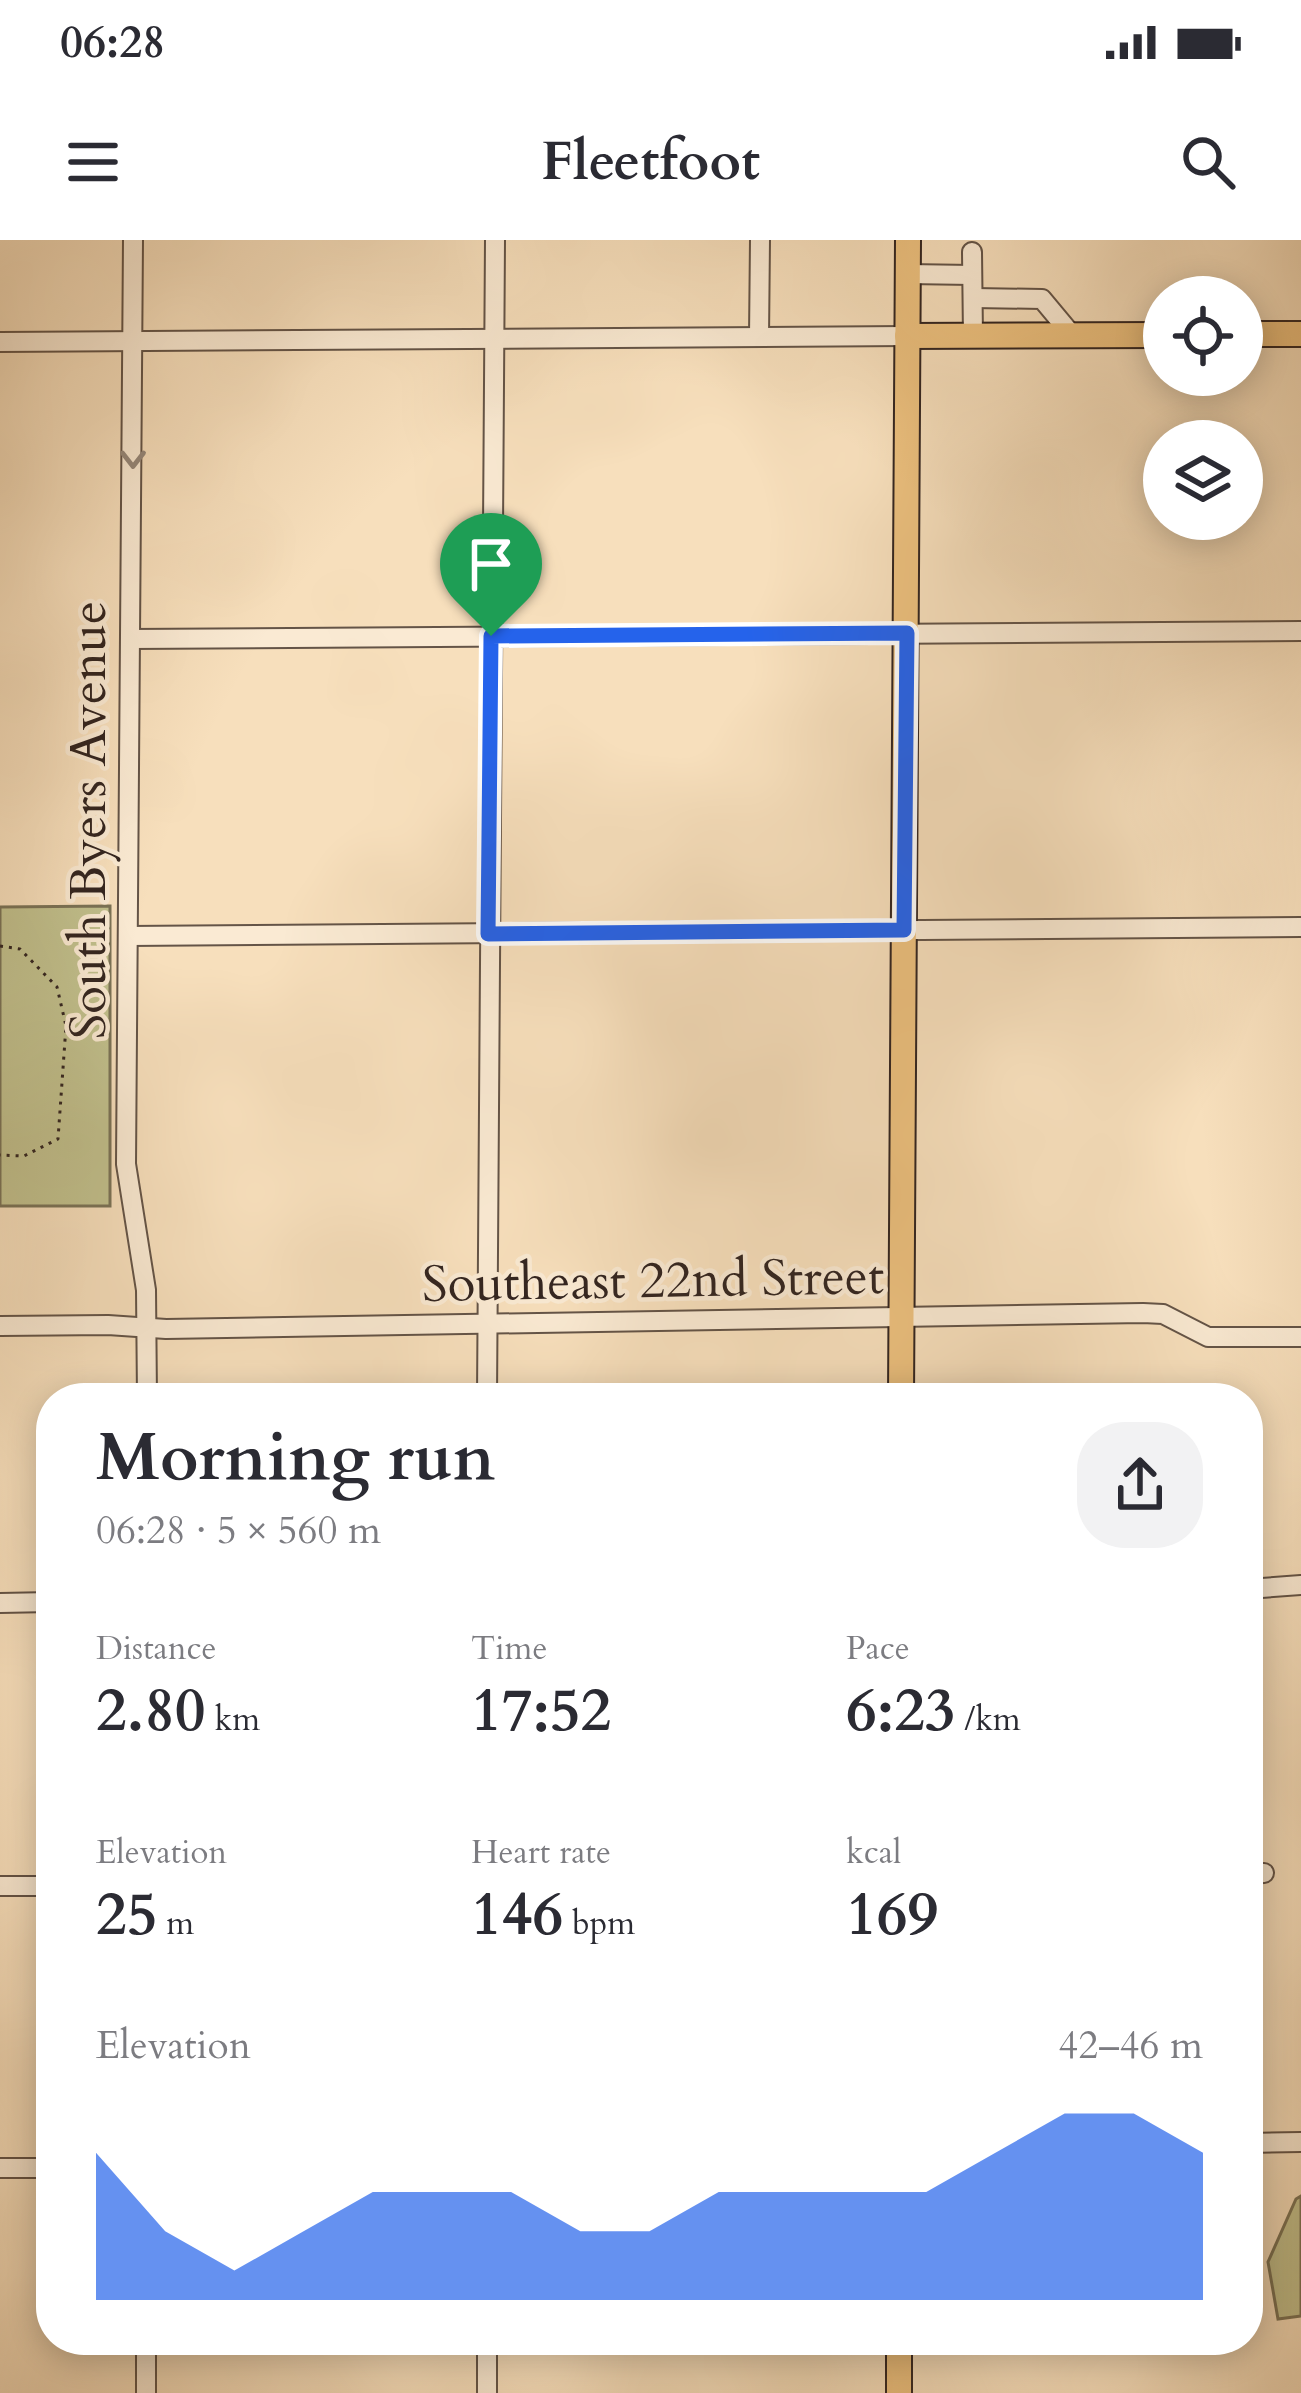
<!DOCTYPE html>
<html lang="en">
<head>
<meta charset="utf-8">
<style>
	:root { --surface:#fff; --page:#f2f2f3; --text:#2b2b33; --muted:#7c7c81; --accent:#2563eb }
	body { margin:0; font-family:Cardo,serif; background:var(--page); color:var(--text); height:100vh; display:flex; flex-direction:column; font-size:45px; white-space:nowrap }
	* { box-sizing:border-box; margin:0 }
	p { font-size:39px; color:var(--muted) }
	.icon { flex:none; width:66px; height:66px; fill:none; stroke:currentColor; stroke-width:2; stroke-linecap:round; stroke-linejoin:round }
	.map { position:relative; flex:1; overflow:hidden }
	.drawer { position:absolute; left:36px; top:1143px; width:1227px; height:972px; display:flex; flex-direction:column; background:var(--surface); border-radius:48px; box-shadow:0 6px 30px #0003 }
	.drawer>* { flex:none }
	.tools { position:absolute; left:1143px; top:36px; display:grid; gap:24px }
	.tools a { display:grid; place-items:center; width:120px; height:120px; border-radius:50%; background:var(--surface); box-shadow:0 6px 30px #0003; font-size:60px }
	.pin { position:absolute; display:grid; place-items:center; width:102px; height:102px; color:#fff; margin:-123px -51px; border-radius:50% 50% 50% 0; rotate:-45deg; box-shadow:0 0 12px #0007 }
	.pin .icon { rotate:45deg }
	.round { display:grid; place-items:center; flex:none; width:126px; height:126px; border-radius:48px; background:var(--page) }
	.headline { display:flex; align-items:center; justify-content:space-between; height:204px; padding:0 60px }
	h1 { font-size:66px; font-weight:700; line-height:90px }
	.stats { display:grid; grid-template-columns:repeat(3,1fr); gap:18px; height:204px; padding:12px 60px }
	.stats div { display:grid; align-content:center }
	.stats b { font-size:60px; font-weight:700 }
	.stats small { font-size:33px; font-weight:400 }
	.stats p { font-size:33px }
	.chart { height:336px; padding:24px 60px }
	.chart p { display:flex; justify-content:space-between }
	.chart svg { width:100%; height:216px; margin-top:12px; fill:var(--accent); opacity:.7 }
	.status { display:flex; justify-content:space-between; align-items:center; height:84px; padding:0 60px; background:var(--surface); direction:ltr }
	.status svg { height:33px; fill:currentColor }
	header { display:flex; justify-content:space-between; align-items:center; height:156px; padding:0 60px; background:var(--surface); font-size:54px; font-weight:700 }
	.map>svg:first-child { display:block }
	.green { fill:#c1c08d; stroke:#7a7256; stroke-width:3 }
	.lines { fill:none; stroke-linecap:round; stroke-linejoin:round }
	.minor-casing { stroke:#645447; stroke-width:22 }
	.major-casing { stroke:#332520; stroke-width:28 }
	.path { stroke:#332520; stroke-width:3; stroke-dasharray:3 6; stroke-linecap:butt }
	.minor { stroke:#faead3; stroke-width:18 }
	.major { stroke:#ecc07e; stroke-width:24 }
	.oneway { stroke:#96887a }
	.route-casing { stroke:#fff; stroke-width:24 }
	.route { stroke:#2563eb; stroke-width:15 }
	.labels { text-anchor:middle; stroke-width:9; stroke-linejoin:round; paint-order:stroke }
	.street-label { font-size:51px; fill:#332520; stroke:#faead3 }
</style>
</head>
<body>
<div class="status"><b>06:28</b><svg viewBox="0 0 49 12"><path d="M0 12V9h3v3zM5 12V6h3v6zM10 12V3h3v9zM15 12V0h3v12zM26 1h20v11H26zM47 4h2v5h-2z"/></svg></div>
<header><svg class="icon" aria-label="menu" viewBox="0 0 24 24"><path d="M4 6h16M4 12h16M4 18h16"/></svg>Fleetfoot<svg class="icon" aria-label="search" viewBox="0 0 24 24"><circle cx="10" cy="10" r="6"/><path d="M15 15l6 6"/></svg></header>
<div class="map">
<svg width="1301" height="2153" viewBox="0 0 1301 2153">
	<rect width="100%" height="100%" fill="#f7dfbc"/>
	<filter id="stains"><feTurbulence type="fractalNoise" baseFrequency=".00167" numOctaves="4"/><feColorMatrix values="0 0 0 0 .2 0 0 0 0 .09 0 0 0 0 .02 0 0 0 .5 -.17"/></filter>
	<radialGradient id="worn" r=".72"><stop offset=".6" stop-color="#630" stop-opacity="0"/><stop offset="1" stop-color="#630" stop-opacity=".3"/></radialGradient>
	<!-- green -->
	<g class="green">
		<polygon points="110,666 110,966 0,966 0,667"/>
		<polygon points="1301,1956 1301,2076 1278,2079 1268,2022 1296,1959"/>
	</g>
	<g class="lines">
		<defs>
			<g id="minor">
				<polyline points="133,0 126,924 146,1050 147,1158"/>
				<polyline points="972,12 973,96"/>
				<polyline points="908,34 972,35"/>
				<polyline points="974,58 1042,59 1072,95"/>
				<polyline points="759,97 760,0"/>
				<polyline points="0,102 907,96"/>
				<polyline points="130,399 1301,391"/>
				<polyline points="128,696 1301,687"/>
				<polyline points="0,1086 108,1085 166,1089 1143,1073 1163,1074 1208,1097 1301,1097"/>
				<polyline points="487,1158 495,0"/>
				<polyline points="1248,1349 1301,1345"/>
				<polyline points="0,1363 51,1362"/>
				<polyline points="1248,1634 1264,1633"/>
				<polyline points="0,1646 51,1646"/>
				<polyline points="1248,1903 1301,1902"/>
				<polyline points="0,1928 51,1928"/>
				<polyline points="146,2100 146,2153"/>
				<polyline points="487,2100 487,2153"/>
			</g>
			<g id="major">
				<polyline points="1242,94 1301,94"/>
				<polyline points="907,96 1164,95"/>
				<polyline points="901,1158 908,0"/>
				<polyline points="899,2153 899,2100"/>
			</g>
		</defs>
		<!-- minor casing -->
		<use href="#minor" class="minor-casing"/>
		<!-- major casing -->
		<use href="#major" class="major-casing"/>
		<!-- path -->
		<polyline class="path" points="0,706 20,709 57,747 66,786 58,899 24,916 0,915"/>
		<!-- minor -->
		<use href="#minor" class="minor"/>
		<!-- major -->
		<use href="#major" class="major"/>
	</g>
	<!-- one-way arrows -->
	<defs><path id="oneway-chevron" d="M-2-3.5L2.5 0L-2 3.5" fill="none" stroke-width="1.6" stroke-linecap="round" stroke-linejoin="round" transform="scale(3)"/></defs>
	<use class="oneway" href="#oneway-chevron" transform="translate(133 219) rotate(90)"/>
	<g class="lines">
		<defs>
			<polygon id="route" points="907,393 904,690 488,694 491,396"/>
		</defs>
		<!-- route casing -->
		<use href="#route" class="route-casing"/>
		<!-- route -->
		<use href="#route" class="route"/>
	</g>
	<g class="labels">
		<!-- street labels -->
		<g class="street-label">
			<text transform="translate(87 580) rotate(-90)" y="18">South Byers Avenue</text>
			<text transform="translate(653 1039) rotate(-1)" y="18">Southeast 22nd Street</text>
		</g>
	</g>
	<rect width="100%" height="100%" filter="url(#stains)"/>
	<rect width="100%" height="100%" fill="url(#worn)"/>
</svg>
<div class="tools">
<a><svg class="icon" aria-label="locate" viewBox="0 0 24 24"><circle cx="12" cy="12" r="6"/><path d="M12 2v4M12 18v4M2 12h4M18 12h4"/></svg></a>
<a><svg class="icon" aria-label="layers" viewBox="0 0 24 24"><path d="M12 4l9 5-9 5-9-5zM3 14l9 5 9-5"/></svg></a>
</div>
<div class="pin" style="left:491px;top:396px;background:#1e9e55"><svg class="icon" aria-label="arrive" viewBox="0 0 24 24"><path d="M6 21V4h12l-3 4 3 4H6"/></svg></div>
<section class="drawer">
<div class="headline"><div><h1>Morning run</h1><p>06:28 · 5 × 560 m</p></div><a class="round"><svg class="icon" aria-label="share" viewBox="0 0 24 24"><path d="M12 15V3M7 8l5-5 5 5M5 13v7h14v-7"/></svg></a></div>
<div class="stats">
<div><p>Distance</p><b>2.80<small> km</small></b></div>
<div><p>Time</p><b>17:52</b></div>
<div><p>Pace</p><b>6:23<small> /km</small></b></div>
</div>
<div class="stats">
<div><p>Elevation</p><b>25<small> m</small></b></div>
<div><p>Heart rate</p><b>146<small> bpm</small></b></div>
<div><p>kcal</p><b>169</b></div>
</div>
<div class="chart"><p><span>Elevation</span>42–46 m</p>
<svg viewBox="0 0 160 44" preserveAspectRatio="none"><path d="M0 44V14L10 30L20 38L30 30L40 22L50 22L60 22L70 30L80 30L90 22L100 22L110 22L120 22L130 14L140 6L150 6L160 14V44z"/></svg>
</div>
</section>
</div>
</body>
</html>
